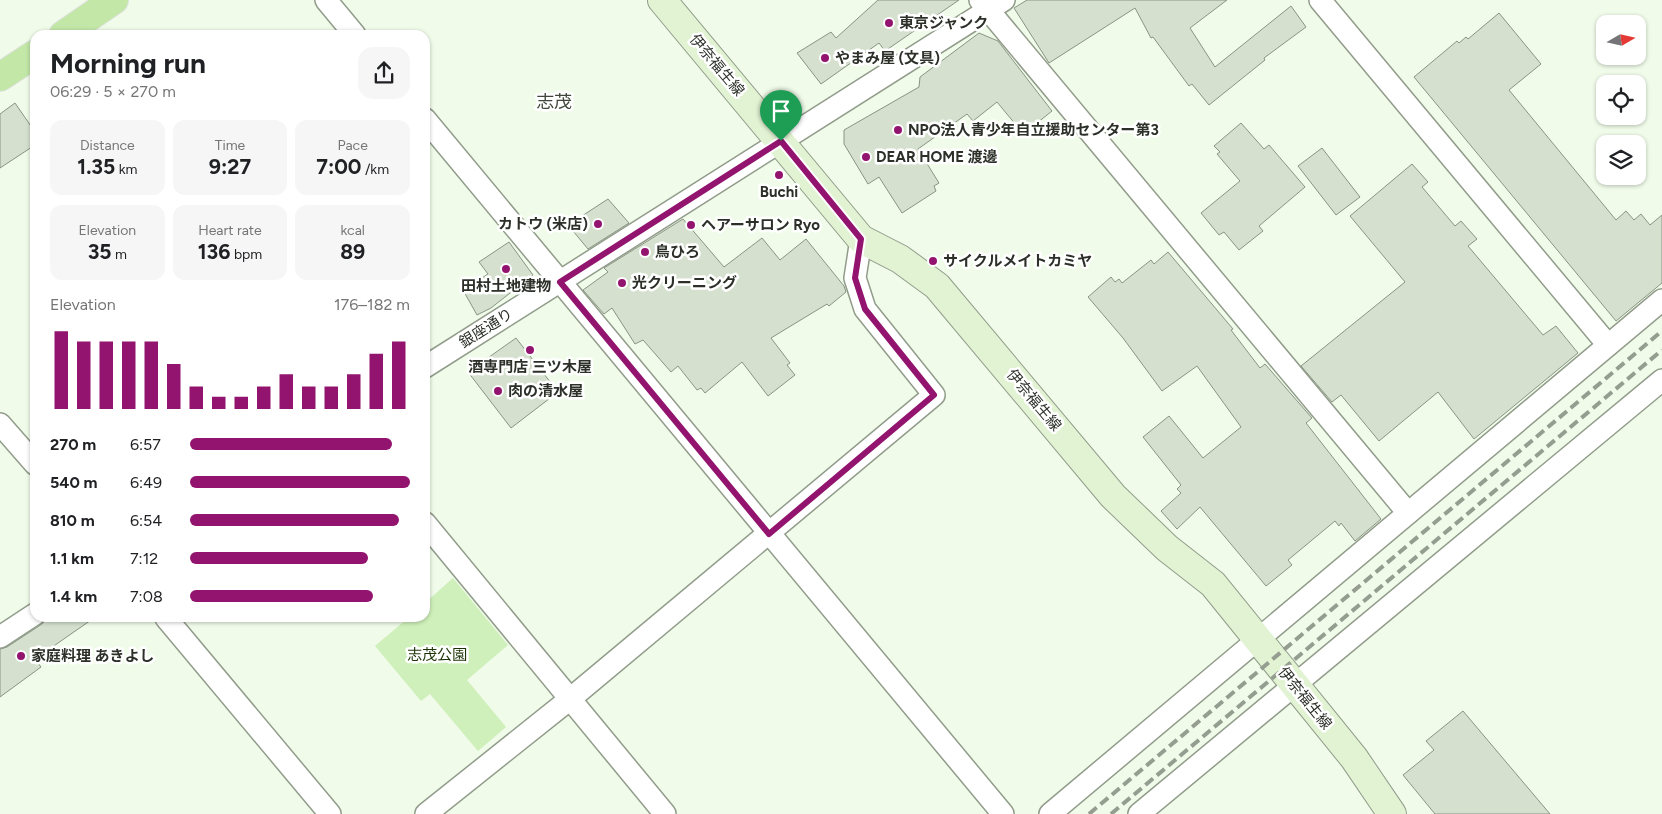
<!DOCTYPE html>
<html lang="en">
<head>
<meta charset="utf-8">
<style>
	:root { --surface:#fff; --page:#f6f6f6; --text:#202124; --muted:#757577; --accent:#93146f }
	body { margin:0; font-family:Figtree,"Noto Sans JP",sans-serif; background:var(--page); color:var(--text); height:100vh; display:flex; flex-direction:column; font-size:19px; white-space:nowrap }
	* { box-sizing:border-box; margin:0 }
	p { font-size:16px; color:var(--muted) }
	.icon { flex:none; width:28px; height:28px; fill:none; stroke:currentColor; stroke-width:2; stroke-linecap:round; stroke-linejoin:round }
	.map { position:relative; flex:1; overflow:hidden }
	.side { position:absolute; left:30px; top:30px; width:400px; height:592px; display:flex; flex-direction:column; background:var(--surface); border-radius:15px; box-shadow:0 1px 4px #0004 }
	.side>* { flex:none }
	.needle { width:32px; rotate:81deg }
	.buttons { position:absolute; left:1596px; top:15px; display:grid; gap:10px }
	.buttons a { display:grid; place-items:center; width:50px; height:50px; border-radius:10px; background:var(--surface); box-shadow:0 1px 4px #0004; font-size:25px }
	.pin { position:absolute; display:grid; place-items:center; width:42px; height:42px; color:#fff; margin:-51px -21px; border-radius:50% 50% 50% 0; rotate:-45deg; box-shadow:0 0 5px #0007 }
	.pin .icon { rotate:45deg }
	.round { display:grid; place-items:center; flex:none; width:52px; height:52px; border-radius:15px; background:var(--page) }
	.headline { display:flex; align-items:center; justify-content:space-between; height:85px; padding:0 20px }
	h1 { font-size:28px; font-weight:700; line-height:38px }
	.figures { display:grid; grid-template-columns:repeat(3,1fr); gap:8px; height:85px; padding:5px 20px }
	.figures div { display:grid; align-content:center; border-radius:12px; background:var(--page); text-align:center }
	.figures b { font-size:21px; font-weight:700 }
	.figures small { font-size:14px; font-weight:400 }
	.figures p { font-size:14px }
	.chart { height:140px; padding:10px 20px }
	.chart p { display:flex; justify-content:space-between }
	.chart svg { width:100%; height:90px; margin-top:5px; stroke:var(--accent); stroke-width:6 }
	ul { padding:0 20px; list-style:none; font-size:16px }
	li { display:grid; grid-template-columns:80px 60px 1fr; align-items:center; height:38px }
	li i { height:12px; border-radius:6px; background:var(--accent) }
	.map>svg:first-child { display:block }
	.green { fill:#cff0ba }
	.building { fill:#d5e0cf; stroke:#8a9484 }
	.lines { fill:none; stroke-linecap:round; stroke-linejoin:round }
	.street-casing { stroke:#929c8b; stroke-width:24 }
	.secondary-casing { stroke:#929c8b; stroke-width:30 }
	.primary-casing { stroke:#e1e2e1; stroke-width:30 }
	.street { stroke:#fff; stroke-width:21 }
	.secondary { stroke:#e1f3d3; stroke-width:28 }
	.primary { stroke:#c2e7a7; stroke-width:28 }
	.rail { stroke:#959d90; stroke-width:4; stroke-dasharray:10 5; stroke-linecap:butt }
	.route-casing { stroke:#fff; stroke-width:10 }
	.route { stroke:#93146f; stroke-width:6 }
	.poi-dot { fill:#93146f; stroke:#fff; stroke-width:2 }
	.labels { text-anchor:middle; stroke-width:5; stroke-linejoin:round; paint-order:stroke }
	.poi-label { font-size:15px; font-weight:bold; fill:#2c3029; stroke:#fff; text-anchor:start }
	.street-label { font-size:15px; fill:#2c3029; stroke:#fff }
	.park-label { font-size:15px; fill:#1b3304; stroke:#fff }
	.quarter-label { font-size:18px; fill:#3e4739; stroke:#fff }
</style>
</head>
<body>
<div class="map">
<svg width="1662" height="814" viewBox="0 0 1662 814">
	<rect width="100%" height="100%" fill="#f0fbe9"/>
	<!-- green -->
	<polygon class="green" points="453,578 508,645 467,680 506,727 478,751 430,694 421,701 375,646 408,618 425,618 425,603"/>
	<!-- building -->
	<g class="building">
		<polygon points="878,0 959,0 885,51 879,43 821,84 797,53 831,32 836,38"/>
		<polygon points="1027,0 1227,0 1190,28 1215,67 1291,6 1306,27 1264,58 1265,60 1209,105 1192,84 1189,86 1153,37 1151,38 1135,8 1049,63 1014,8"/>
		<polygon points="1499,13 1541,64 1509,90 1616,220 1626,211 1634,220 1641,214 1650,225 1662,215 1662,283 1616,321 1414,77 1457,41 1459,43 1466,37 1468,39"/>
		<polygon points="979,33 998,41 1052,111 1027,131 1024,128 1021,131 997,102 973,121 967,114 918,149 939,183 934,186 936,191 902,213 879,177 868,184 844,144 844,130 919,87 920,77"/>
		<polygon points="15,103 35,132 35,145 0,168 0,114"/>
		<polygon points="1241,123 1264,149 1269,145 1305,187 1259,226 1263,231 1239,250 1224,232 1219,235 1201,213 1240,181 1217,154 1220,152 1214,146"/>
		<polygon points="1322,148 1360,197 1336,215 1298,166"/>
		<polygon points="1412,164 1428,182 1422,187 1455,226 1461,221 1477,239 1468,246 1543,335 1556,326 1578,353 1474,439 1438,392 1379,441 1341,395 1332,402 1301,366 1405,282 1350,216"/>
		<polygon points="608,199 629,223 588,249 568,225"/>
		<polygon points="683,219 724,267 762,238 780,260 806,239 844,286 846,292 829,306 827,304 771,338 790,363 787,365 795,375 768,396 742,362 705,393 701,388 697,390 678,366 671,372 643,340 635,344 612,308 604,314 583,290 608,272 604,268"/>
		<polygon points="509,242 533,275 491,308 477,315 463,290 488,274 479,262"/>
		<polygon points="1168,252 1233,329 1231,330 1260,368 1265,364 1312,418 1306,423 1381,519 1355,541 1341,523 1339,526 1335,521 1288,560 1292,565 1266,586 1200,507 1177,529 1161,511 1181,493 1177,489 1181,485 1143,437 1169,416 1203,458 1241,427 1197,366 1162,391 1123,338 1088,297 1111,277 1115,282 1119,279 1122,283 1151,260 1154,264"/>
		<polygon points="516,338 558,392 511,428 468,372"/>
		<polygon points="47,618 94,618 35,659 41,667 0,697 0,649 7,647 42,624"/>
		<polygon points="1463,711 1550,814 1435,814 1403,775 1434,750 1426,741"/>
	</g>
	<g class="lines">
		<defs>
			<g id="street">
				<polyline points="326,0 355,35"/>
				<polyline points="980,0 1408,513"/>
				<polyline points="1320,0 1608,345"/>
				<polyline points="425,119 1003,814"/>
				<polyline points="425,367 1004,0"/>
				<polyline points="0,424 35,464"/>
				<polyline points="425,523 665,814"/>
				<polyline points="166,618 330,814"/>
				<polyline points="0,637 35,614"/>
				<polyline points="426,814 570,699 934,395 865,309 855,278 861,239"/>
				<polyline points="1050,814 1662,300"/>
				<polyline points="1139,814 1662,380"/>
			</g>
			<polyline id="secondary" points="662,0 861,239 900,259 937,286 1113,496 1167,548 1213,584 1354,758 1392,814"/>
			<g id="primary">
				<polyline points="63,35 114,0"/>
				<polyline points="0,77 35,54"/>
			</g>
		</defs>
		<!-- street casing -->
		<use href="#street" class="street-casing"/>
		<!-- secondary casing -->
		<use href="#secondary" class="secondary-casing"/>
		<!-- primary casing -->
		<use href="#primary" class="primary-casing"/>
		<!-- street -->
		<use href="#street" class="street"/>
		<!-- secondary -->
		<use href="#secondary" class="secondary"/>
		<!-- primary -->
		<use href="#primary" class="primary"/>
		<!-- rail -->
		<g class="rail">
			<polyline points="1089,814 1662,331"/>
			<polyline points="1111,814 1662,350"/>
		</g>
	</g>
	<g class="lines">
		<defs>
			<polygon id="route" points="781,141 861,239 855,278 865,309 934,395 769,534 560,282"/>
		</defs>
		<!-- route casing -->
		<use href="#route" class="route-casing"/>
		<!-- route -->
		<use href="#route" class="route"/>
	</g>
	<!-- markers -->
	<g class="poi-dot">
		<circle cx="889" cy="23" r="5"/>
		<circle cx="825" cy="58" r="5"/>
		<circle cx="898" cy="130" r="5"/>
		<circle cx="866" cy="157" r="5"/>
		<circle cx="779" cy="175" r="5"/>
		<circle cx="598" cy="224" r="5"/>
		<circle cx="691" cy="225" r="5"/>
		<circle cx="645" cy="252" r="5"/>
		<circle cx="933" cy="261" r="5"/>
		<circle cx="506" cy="269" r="5"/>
		<circle cx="622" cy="283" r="5"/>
		<circle cx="530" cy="350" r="5"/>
		<circle cx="498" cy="391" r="5"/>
		<circle cx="21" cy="656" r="5"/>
	</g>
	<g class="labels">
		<!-- poi labels -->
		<g class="poi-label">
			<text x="899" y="28">東京ジャンク</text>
			<text x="835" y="63">やまみ屋 (文具)</text>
			<text x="908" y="135">NPO法人青少年自立援助センター第3</text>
			<text x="876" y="162">DEAR HOME 渡邊</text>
			<text x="779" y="197" text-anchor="middle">Buchi</text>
			<text x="588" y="229" text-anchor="end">カトウ (米店)</text>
			<text x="701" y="230">ヘアーサロン Ryo</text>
			<text x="655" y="257">鳥ひろ</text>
			<text x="943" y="266">サイクルメイトカミヤ</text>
			<text x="632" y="288">光クリーニング</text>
			<text x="506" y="291" text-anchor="middle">田村土地建物</text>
			<text x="530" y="372" text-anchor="middle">酒専門店 三ツ木屋</text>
			<text x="508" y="396">肉の清水屋</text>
			<text x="31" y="661">家庭料理 あきよし</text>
		</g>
		<!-- street labels -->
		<g class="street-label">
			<text transform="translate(717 65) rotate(50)" y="5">伊奈福生線</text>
			<text transform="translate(486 328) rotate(-32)" y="5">銀座通り</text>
			<text transform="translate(1034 400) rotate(50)" y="5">伊奈福生線</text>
			<text transform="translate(1305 698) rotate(51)" y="5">伊奈福生線</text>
		</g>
		<!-- park labels -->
		<g class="park-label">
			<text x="437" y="660">志茂公園</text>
		</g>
		<!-- quarter labels -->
		<g class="quarter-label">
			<text x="554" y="108">志茂</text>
		</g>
	</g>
</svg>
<div class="buttons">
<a><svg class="needle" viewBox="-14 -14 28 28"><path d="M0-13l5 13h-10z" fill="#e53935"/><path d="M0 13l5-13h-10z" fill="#757577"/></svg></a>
<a><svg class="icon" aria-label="locate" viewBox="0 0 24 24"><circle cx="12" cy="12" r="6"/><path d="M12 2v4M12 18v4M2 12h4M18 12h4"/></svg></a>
<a><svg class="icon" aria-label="layers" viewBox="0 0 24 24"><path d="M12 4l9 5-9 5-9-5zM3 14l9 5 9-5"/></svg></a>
</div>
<div class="pin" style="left:781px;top:141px;background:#1e9e55"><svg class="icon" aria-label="arrive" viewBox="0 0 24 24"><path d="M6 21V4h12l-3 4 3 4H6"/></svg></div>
<section class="side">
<div class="headline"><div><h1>Morning run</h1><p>06:29 · 5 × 270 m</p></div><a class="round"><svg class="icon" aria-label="share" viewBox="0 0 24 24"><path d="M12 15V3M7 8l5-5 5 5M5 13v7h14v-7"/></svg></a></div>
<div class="figures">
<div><p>Distance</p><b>1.35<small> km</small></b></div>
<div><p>Time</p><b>9:27</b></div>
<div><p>Pace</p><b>7:00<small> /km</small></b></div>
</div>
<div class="figures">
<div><p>Elevation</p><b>35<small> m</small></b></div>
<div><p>Heart rate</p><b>136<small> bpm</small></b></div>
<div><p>kcal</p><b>89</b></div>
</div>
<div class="chart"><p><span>Elevation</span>176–182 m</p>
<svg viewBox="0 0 160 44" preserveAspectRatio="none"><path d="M5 44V6M15 44V11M25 44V11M35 44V11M45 44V11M55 44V22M65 44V33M75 44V38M85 44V38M95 44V33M105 44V27M115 44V33M125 44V33M135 44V27M145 44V17M155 44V11"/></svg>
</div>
<ul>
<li><b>270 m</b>6:57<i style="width:92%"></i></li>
<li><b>540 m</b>6:49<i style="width:100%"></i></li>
<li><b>810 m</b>6:54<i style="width:95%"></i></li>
<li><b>1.1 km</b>7:12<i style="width:81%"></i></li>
<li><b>1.4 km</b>7:08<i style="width:83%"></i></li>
</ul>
</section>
</div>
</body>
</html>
